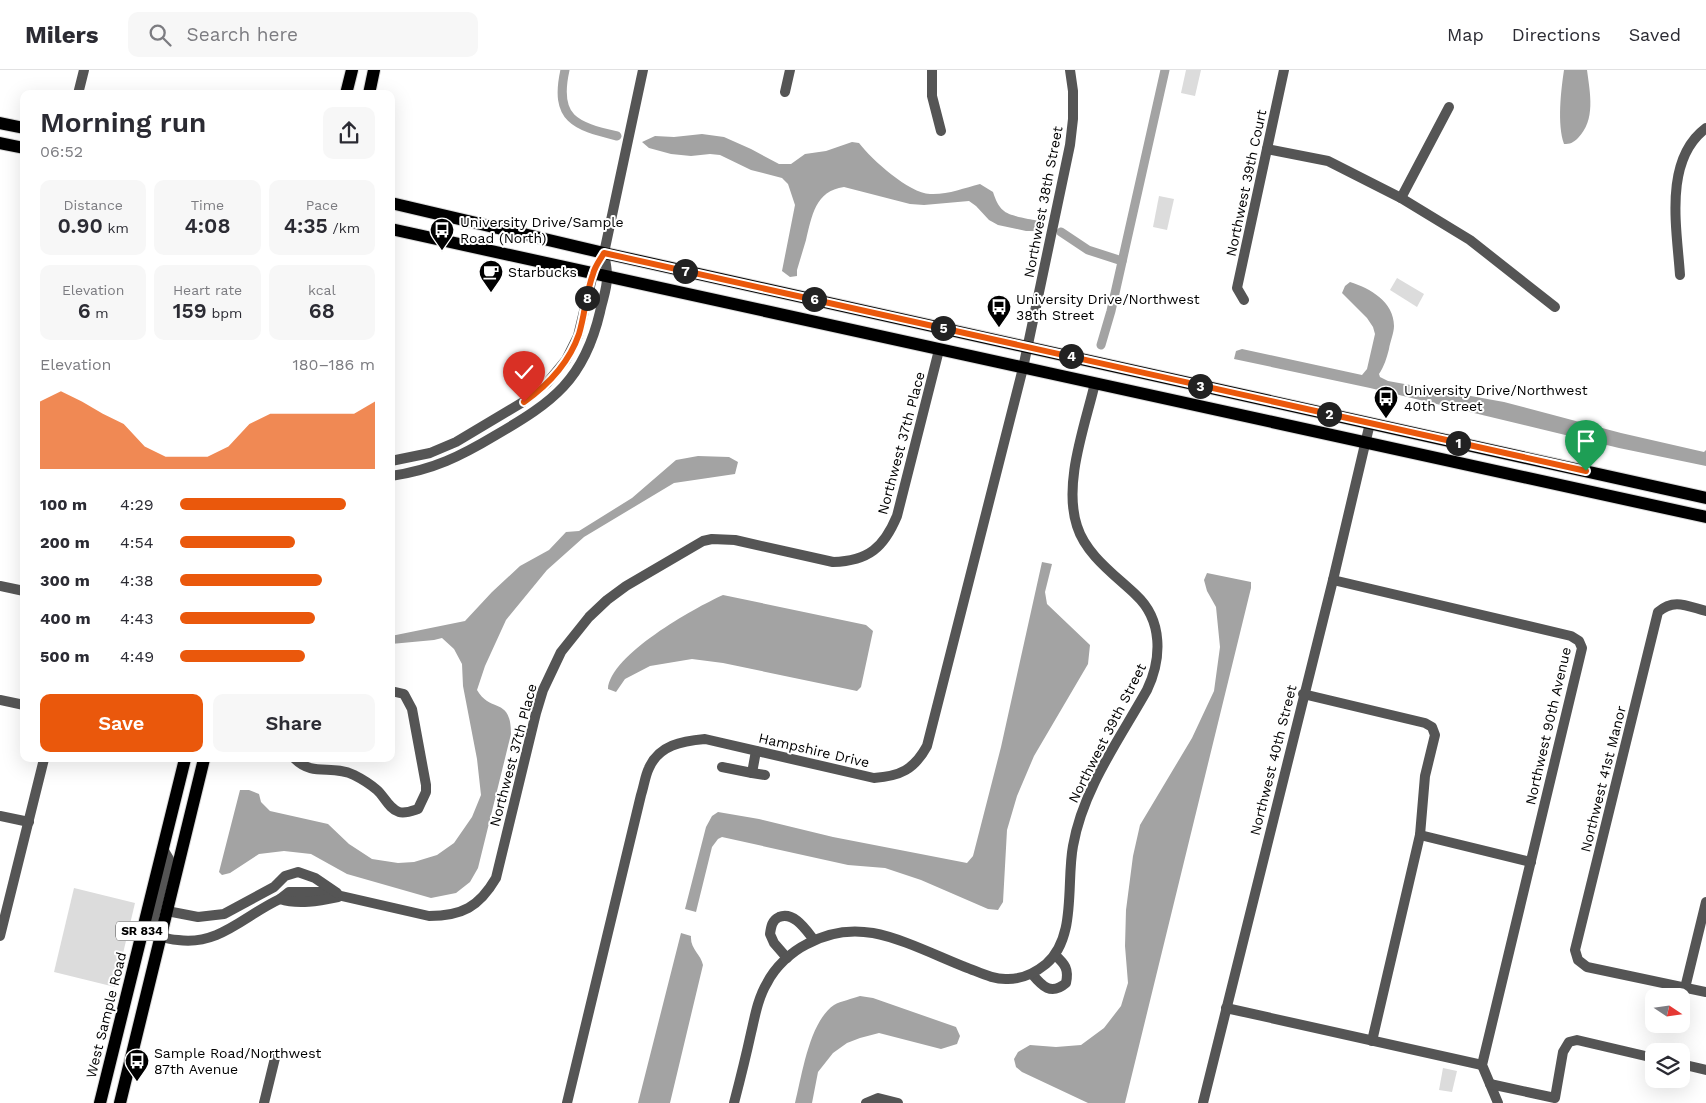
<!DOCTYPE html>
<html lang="en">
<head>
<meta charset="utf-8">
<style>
	:root { --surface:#fff; --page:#f7f7f7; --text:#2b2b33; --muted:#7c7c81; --line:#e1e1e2; --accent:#ea580c }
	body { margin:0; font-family:"Work Sans",sans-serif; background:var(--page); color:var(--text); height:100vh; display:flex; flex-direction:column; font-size:19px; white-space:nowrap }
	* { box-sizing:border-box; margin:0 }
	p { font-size:16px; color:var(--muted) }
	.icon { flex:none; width:28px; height:28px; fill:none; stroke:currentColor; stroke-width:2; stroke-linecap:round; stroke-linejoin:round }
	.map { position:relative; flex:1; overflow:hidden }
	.drawer { position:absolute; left:20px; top:20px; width:375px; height:672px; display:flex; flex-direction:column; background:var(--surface); border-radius:10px; box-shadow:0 5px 20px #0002 }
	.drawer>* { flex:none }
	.needle { width:32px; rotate:103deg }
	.tools { position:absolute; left:1645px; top:918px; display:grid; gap:10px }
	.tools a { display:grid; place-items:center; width:45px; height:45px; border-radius:10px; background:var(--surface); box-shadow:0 5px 20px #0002; font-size:25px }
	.pin { position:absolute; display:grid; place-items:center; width:42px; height:42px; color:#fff; margin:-51px -21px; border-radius:50% 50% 50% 0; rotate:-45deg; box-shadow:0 0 5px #0007 }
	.pin .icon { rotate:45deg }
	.km { position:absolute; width:25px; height:25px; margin:-12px; border-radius:50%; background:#222; color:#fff; font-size:14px; line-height:25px; text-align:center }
	.round { display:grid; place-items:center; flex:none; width:52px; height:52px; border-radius:10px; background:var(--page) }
	.summary { display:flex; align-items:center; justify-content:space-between; height:85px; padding:0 20px }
	h1 { font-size:28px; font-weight:600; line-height:38px }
	.stats { display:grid; grid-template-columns:repeat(3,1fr); gap:8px; height:85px; padding:5px 20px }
	.stats div { display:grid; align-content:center; border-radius:10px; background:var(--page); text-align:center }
	.stats b { font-size:21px; font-weight:600 }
	.stats small { font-size:14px; font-weight:400 }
	.stats p { font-size:14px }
	.chart { height:140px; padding:10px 20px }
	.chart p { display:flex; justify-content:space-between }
	.chart svg { width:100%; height:90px; margin-top:5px; fill:var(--accent); opacity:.7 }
	.action { display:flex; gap:10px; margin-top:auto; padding:10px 20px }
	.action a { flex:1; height:58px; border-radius:10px; background:var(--accent); color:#fff; font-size:20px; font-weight:600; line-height:58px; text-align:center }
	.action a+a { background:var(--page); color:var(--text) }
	ul { padding:0 20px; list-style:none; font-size:16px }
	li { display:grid; grid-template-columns:80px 60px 1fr; align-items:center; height:38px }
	li i { height:12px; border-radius:6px; background:var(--accent) }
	header { display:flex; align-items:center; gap:30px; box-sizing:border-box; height:70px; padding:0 25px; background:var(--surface); border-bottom:1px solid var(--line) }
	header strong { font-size:24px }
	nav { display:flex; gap:28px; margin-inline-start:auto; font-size:18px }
	.search { width:350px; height:45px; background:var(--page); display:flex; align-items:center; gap:12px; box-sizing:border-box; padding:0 18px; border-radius:10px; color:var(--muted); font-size:19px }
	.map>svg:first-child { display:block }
	.green { fill:#dcdcdc }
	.water { fill:#a3a3a3 }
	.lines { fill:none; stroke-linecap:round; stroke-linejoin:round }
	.canal { stroke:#a3a3a3; stroke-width:9 }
	.major-casing { stroke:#dbdbdb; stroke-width:14 }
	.minor { stroke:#555; stroke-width:10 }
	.major { stroke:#000; stroke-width:12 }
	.route-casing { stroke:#fff; stroke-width:10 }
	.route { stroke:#ea580c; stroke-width:6 }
	.labels { text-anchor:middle; stroke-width:4; stroke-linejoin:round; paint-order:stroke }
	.shield { fill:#fff; stroke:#4c4c4c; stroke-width:1 }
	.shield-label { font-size:12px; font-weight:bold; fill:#000 }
	.street-label { font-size:14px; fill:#000; stroke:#fff }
	.poi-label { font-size:14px; fill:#000; stroke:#fff; text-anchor:start }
</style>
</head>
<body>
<header>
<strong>Milers</strong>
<div class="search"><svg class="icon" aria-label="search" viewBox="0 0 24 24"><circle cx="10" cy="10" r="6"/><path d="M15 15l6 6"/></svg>Search here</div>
<nav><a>Map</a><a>Directions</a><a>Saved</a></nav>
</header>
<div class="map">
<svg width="1706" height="1033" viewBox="0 0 1706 1033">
	<rect width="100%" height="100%" fill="#fff"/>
	<!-- green -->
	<g class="green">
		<polygon points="1186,0 1201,0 1195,26 1181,23"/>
		<polygon points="1159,126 1174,129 1167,160 1153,157"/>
		<polygon points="1397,208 1424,224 1417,237 1390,220"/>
		<polygon points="74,818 135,833 115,917 54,902"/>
		<polygon points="1443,998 1457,1001 1452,1022 1439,1020"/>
	</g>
	<!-- water -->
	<g class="water">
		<path d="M1564,0H1587C1590,23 1596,50 1578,68C1573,73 1570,74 1564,74C1557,54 1561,20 1564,0Z"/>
		<path d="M702,64L724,67L751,79L779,94H791L805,84L826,81L852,72L859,73C872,90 909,123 930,124C947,125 964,118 980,114L993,122C1000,144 1007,144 1028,149C1034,150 1039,150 1043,154V158L1037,161H1026L998,155L989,150L976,136L969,131L924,135L910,134L844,117C815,121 812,146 806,170C803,180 800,190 797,200V206L790,207L782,201L795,135L788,114L782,108L751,100L720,85L710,84L691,86L671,84L649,78L642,72L655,66L674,67Z"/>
		<path d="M1350,212C1370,218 1394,232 1394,256C1394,263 1390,272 1389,279C1387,287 1384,297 1379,304L1380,307L1388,311L1504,332L1621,363L1704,382L1706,380V396L1619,378L1370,318L1234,289L1236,281L1242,279L1362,305L1367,299L1375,264L1373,257L1367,248L1342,223L1345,216Z"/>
		<path d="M698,386L729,387L738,392L735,404L674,413L584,467L547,500L506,550L485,596L477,620C491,644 511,626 511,664L478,798L470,812L456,823L431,828L347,804L311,784L284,781L259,784L230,803L222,805L219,802L240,720H249L259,724L261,732L270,741L328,754L349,774L372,789L398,793L414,792L437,785L454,773L472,747L481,725L477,689L463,616L462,594L454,579L442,568L434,570L391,574V566L465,551L492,522L520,496L549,480L566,462L579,461L632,428L676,390Z"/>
		<polygon points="1042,492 1052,494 1045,522 1047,534 1090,575 1088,594 1034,686 1017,726 1007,760 1003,832 998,840 988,839 921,810 885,798 848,795 722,767 718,769 712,777 696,842 685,839 706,757 712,746 718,742 759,749 833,767 967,793 973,786 1001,677"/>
		<polygon points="1207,503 1251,512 1251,518 1125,1033 1088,1033 1022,1002 1016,997 1014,989 1018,982 1030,975 1056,977 1081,975 1104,958 1121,936 1128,913 1125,876 1126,840 1133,786 1140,755 1192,668 1214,621 1220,577 1216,537 1207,521 1204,510"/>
		<path d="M723,525L866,555L873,561L861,617L857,621L723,593L692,589L650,596L625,609L616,622L608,619C610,585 694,538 723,525Z"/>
		<path d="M681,863L691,866C690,879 701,884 703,895L670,1033H638Z"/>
		<path d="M860,926L873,928L956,957L960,966L957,974L941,979L879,963L860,968L847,973L833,983L818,1002L812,1033H795C802,1006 809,952 834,935C841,931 852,929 860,926Z"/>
	</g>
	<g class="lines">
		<!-- canal -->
		<g class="canal">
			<path d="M565,0C554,49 575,56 617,66"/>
			<polyline points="1061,162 1088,180 1122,191"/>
			<polyline points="1101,275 1111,241 1165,0"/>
		</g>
		<defs>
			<g id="major">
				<polyline points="346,24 352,0"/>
				<polyline points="369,24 374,0"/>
				<polyline points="0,53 24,58"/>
				<polyline points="0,73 24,78"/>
				<polyline points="391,133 604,183 1706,428"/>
				<path d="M391,159C829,256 1268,350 1706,447"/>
				<polyline points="100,1033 185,689"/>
				<polyline points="120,1033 204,689"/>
			</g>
		</defs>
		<!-- major casing -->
		<use href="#major" class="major-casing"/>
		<!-- minor -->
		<g class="minor">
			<polyline points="932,0 932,26 941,61"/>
			<polyline points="785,22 790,0"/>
			<polyline points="78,24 84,0"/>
			<polyline points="1267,79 1328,91 1401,128 1470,170 1555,237"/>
			<polyline points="1401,128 1449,37"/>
			<path d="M1680,205C1677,159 1663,90 1706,58"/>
			<polyline points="1244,230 1237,218 1284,0"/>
			<polyline points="391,391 430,383 456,372 523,332 547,313 566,290 578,266 593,204 604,183 643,0"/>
			<path d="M391,406C433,400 461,386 496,365C553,332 584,310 600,242C602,231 608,217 607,205C607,198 605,190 604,183"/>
			<polyline points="1333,510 1571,566 1579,571 1582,578 1482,995 1498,1033"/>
			<polyline points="0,516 24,521"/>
			<path d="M1706,541C1687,536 1674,528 1658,542L1575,880L1578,890L1587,897L1706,922"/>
			<polyline points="1303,624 1425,653 1432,657 1435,665 1425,706 1420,765 1372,971"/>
			<polyline points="0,630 24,635"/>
			<path d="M295,689C313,707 332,694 354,705C362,709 370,714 377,720C384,726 389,739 399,742C405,744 412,741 418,739L426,722V715L412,639L404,624L391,621"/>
			<polyline points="722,697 752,703 756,681"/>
			<polyline points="752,703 765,705"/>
			<polyline points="0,746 29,752"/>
			<polyline points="1420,765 1531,792"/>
			<path d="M163,779L169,789L154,848V860C161,868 167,869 178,870C219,876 245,845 280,829L289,822H324L429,846C462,846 479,837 496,808L536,643L543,620L561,582L589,547L607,530L626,516L703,471L712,469L735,470L833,492C869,491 884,477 897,446L939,280"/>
			<path d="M280,829C298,835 319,831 338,827"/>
			<polyline points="167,841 198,847 224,844 274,817 285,806 298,802 315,808 337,823"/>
			<polyline points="0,866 44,689"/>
			<path d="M787,888L774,873L770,864C771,857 772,850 779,847C794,841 806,860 814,870"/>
			<path d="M1032,904C1042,916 1051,926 1066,913C1069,899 1065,894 1055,885"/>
			<polyline points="1685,918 1706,832"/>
			<polyline points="1226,938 1482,995"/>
			<polyline points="1681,994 1706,1000"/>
			<polyline points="1490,1014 1555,1028 1563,982 1569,972 1577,970 1654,988"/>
			<polyline points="264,1033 275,988"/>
			<path d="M567,1033L641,725C644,716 645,706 649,698C659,675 682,671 705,669L874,708C900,706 914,700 927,676L1023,298L1041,213L1070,75L1073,49V21L1070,0"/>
			<path d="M734,1033C740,1010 746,986 751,963C755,946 758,928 767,913C775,897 791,882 807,874C827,863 850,859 873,863C901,868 937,886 965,897C979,902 993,910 1008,909C1023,909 1035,903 1046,894C1077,868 1066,813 1073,776C1083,719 1119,670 1147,620C1162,589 1163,550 1136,525C1115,505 1086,485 1077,456C1063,413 1085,356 1095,313"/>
			<polyline points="866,1033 878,1028 898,1033"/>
			<polyline points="1203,1033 1333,510 1370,353"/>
		</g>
		<!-- major -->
		<use href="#major" class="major"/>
	</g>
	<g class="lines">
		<defs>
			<path id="route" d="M524,332C548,315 569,293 579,264C585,244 586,223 593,204C595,196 600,190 604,183L1586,401"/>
		</defs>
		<!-- route casing -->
		<use href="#route" class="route-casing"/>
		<!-- route -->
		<use href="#route" class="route"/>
	</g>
	<!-- icons -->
	<defs>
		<symbol id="bus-pin" viewBox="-11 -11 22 30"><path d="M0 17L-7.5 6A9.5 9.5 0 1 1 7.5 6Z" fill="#000" stroke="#fff"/><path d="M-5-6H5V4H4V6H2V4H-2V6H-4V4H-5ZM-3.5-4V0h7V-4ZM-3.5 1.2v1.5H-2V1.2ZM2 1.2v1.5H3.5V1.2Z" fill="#fff"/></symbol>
		<symbol id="cafe-pin" viewBox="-11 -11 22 30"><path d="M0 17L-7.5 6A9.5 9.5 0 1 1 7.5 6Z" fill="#000" stroke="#fff"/><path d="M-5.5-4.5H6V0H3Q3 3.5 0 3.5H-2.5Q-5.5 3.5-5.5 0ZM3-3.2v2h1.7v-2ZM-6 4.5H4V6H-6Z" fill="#fff"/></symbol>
	</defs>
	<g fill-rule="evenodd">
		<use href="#bus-pin" x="428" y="146" width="28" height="38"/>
		<use href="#cafe-pin" x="477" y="188" width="28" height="38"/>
		<use href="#bus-pin" x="985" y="223" width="28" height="38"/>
		<use href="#bus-pin" x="1372" y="314" width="28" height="38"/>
		<use href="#bus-pin" x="123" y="977" width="28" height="38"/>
	</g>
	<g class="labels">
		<!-- shield labels -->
		<rect class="shield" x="116" y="851.5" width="52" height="19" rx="4"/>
		<g class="shield-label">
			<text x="142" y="865">SR 834</text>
		</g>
		<!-- street labels -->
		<g class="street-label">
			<text transform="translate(1246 113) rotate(-78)" y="5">Northwest 39th Court</text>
			<text transform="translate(1043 132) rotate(-79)" y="5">Northwest 38th Street</text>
			<text transform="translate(901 373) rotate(-75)" y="5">Northwest 37th Place</text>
			<text transform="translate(1548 656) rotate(-77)" y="5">Northwest 90th Avenue</text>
			<text transform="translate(1107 663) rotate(-63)" y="5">Northwest 39th Street</text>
			<text transform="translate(814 680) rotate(13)" y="5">Hampshire Drive</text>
			<text transform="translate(513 685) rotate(-75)" y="5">Northwest 37th Place</text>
			<text transform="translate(1273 690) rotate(-76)" y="5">Northwest 40th Street</text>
			<text transform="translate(1603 709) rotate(-76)" y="5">Northwest 41st Manor</text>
			<text transform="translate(106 945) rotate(-76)" y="5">West Sample Road</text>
		</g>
		<!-- poi labels -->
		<g class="poi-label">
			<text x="460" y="157">University Drive/Sample<tspan x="460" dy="16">Road (North)</tspan></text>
			<text x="508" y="207">Starbucks</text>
			<text x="1016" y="234">University Drive/Northwest<tspan x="1016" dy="16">38th Street</tspan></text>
			<text x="1404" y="325">University Drive/Northwest<tspan x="1404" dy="16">40th Street</tspan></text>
			<text x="154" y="988">Sample Road/Northwest<tspan x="154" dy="16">87th Avenue</tspan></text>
		</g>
	</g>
</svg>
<div class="tools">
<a><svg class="needle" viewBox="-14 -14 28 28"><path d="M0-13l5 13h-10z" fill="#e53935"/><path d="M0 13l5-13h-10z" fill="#7c7c81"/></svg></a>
<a><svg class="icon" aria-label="layers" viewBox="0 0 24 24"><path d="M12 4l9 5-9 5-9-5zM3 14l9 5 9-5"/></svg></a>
</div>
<div class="pin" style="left:1586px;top:401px;background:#1e9e55"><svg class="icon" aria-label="arrive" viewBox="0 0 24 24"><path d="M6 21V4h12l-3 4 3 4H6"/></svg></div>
<div class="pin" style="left:524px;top:332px;background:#d93025"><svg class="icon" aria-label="check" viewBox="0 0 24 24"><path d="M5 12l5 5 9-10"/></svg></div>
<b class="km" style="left:1458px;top:373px">1</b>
<b class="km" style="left:1329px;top:344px">2</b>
<b class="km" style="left:1200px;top:316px">3</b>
<b class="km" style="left:1071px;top:286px">4</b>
<b class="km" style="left:943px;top:258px">5</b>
<b class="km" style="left:814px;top:229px">6</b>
<b class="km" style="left:685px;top:201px">7</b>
<b class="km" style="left:587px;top:228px">8</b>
<section class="drawer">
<div class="summary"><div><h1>Morning run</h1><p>06:52</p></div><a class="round"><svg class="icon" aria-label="share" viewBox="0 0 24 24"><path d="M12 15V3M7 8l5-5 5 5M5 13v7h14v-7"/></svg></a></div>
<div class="stats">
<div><p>Distance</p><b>0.90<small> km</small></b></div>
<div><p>Time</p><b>4:08</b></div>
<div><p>Pace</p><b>4:35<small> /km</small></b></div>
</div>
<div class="stats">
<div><p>Elevation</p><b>6<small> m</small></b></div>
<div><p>Heart rate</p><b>159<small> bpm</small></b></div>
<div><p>kcal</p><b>68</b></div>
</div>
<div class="chart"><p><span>Elevation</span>180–186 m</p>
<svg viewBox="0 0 160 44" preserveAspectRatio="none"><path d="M0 44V11L10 6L20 11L30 17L40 22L50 33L60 38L70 38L80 38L90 33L100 22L110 17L120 17L130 17L140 17L150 17L160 11V44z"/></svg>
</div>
<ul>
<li><b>100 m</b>4:29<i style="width:85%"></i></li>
<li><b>200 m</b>4:54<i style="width:59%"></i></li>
<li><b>300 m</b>4:38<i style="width:73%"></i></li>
<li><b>400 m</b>4:43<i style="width:69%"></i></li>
<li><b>500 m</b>4:49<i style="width:64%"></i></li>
</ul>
<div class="action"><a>Save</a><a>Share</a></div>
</section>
</div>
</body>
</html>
